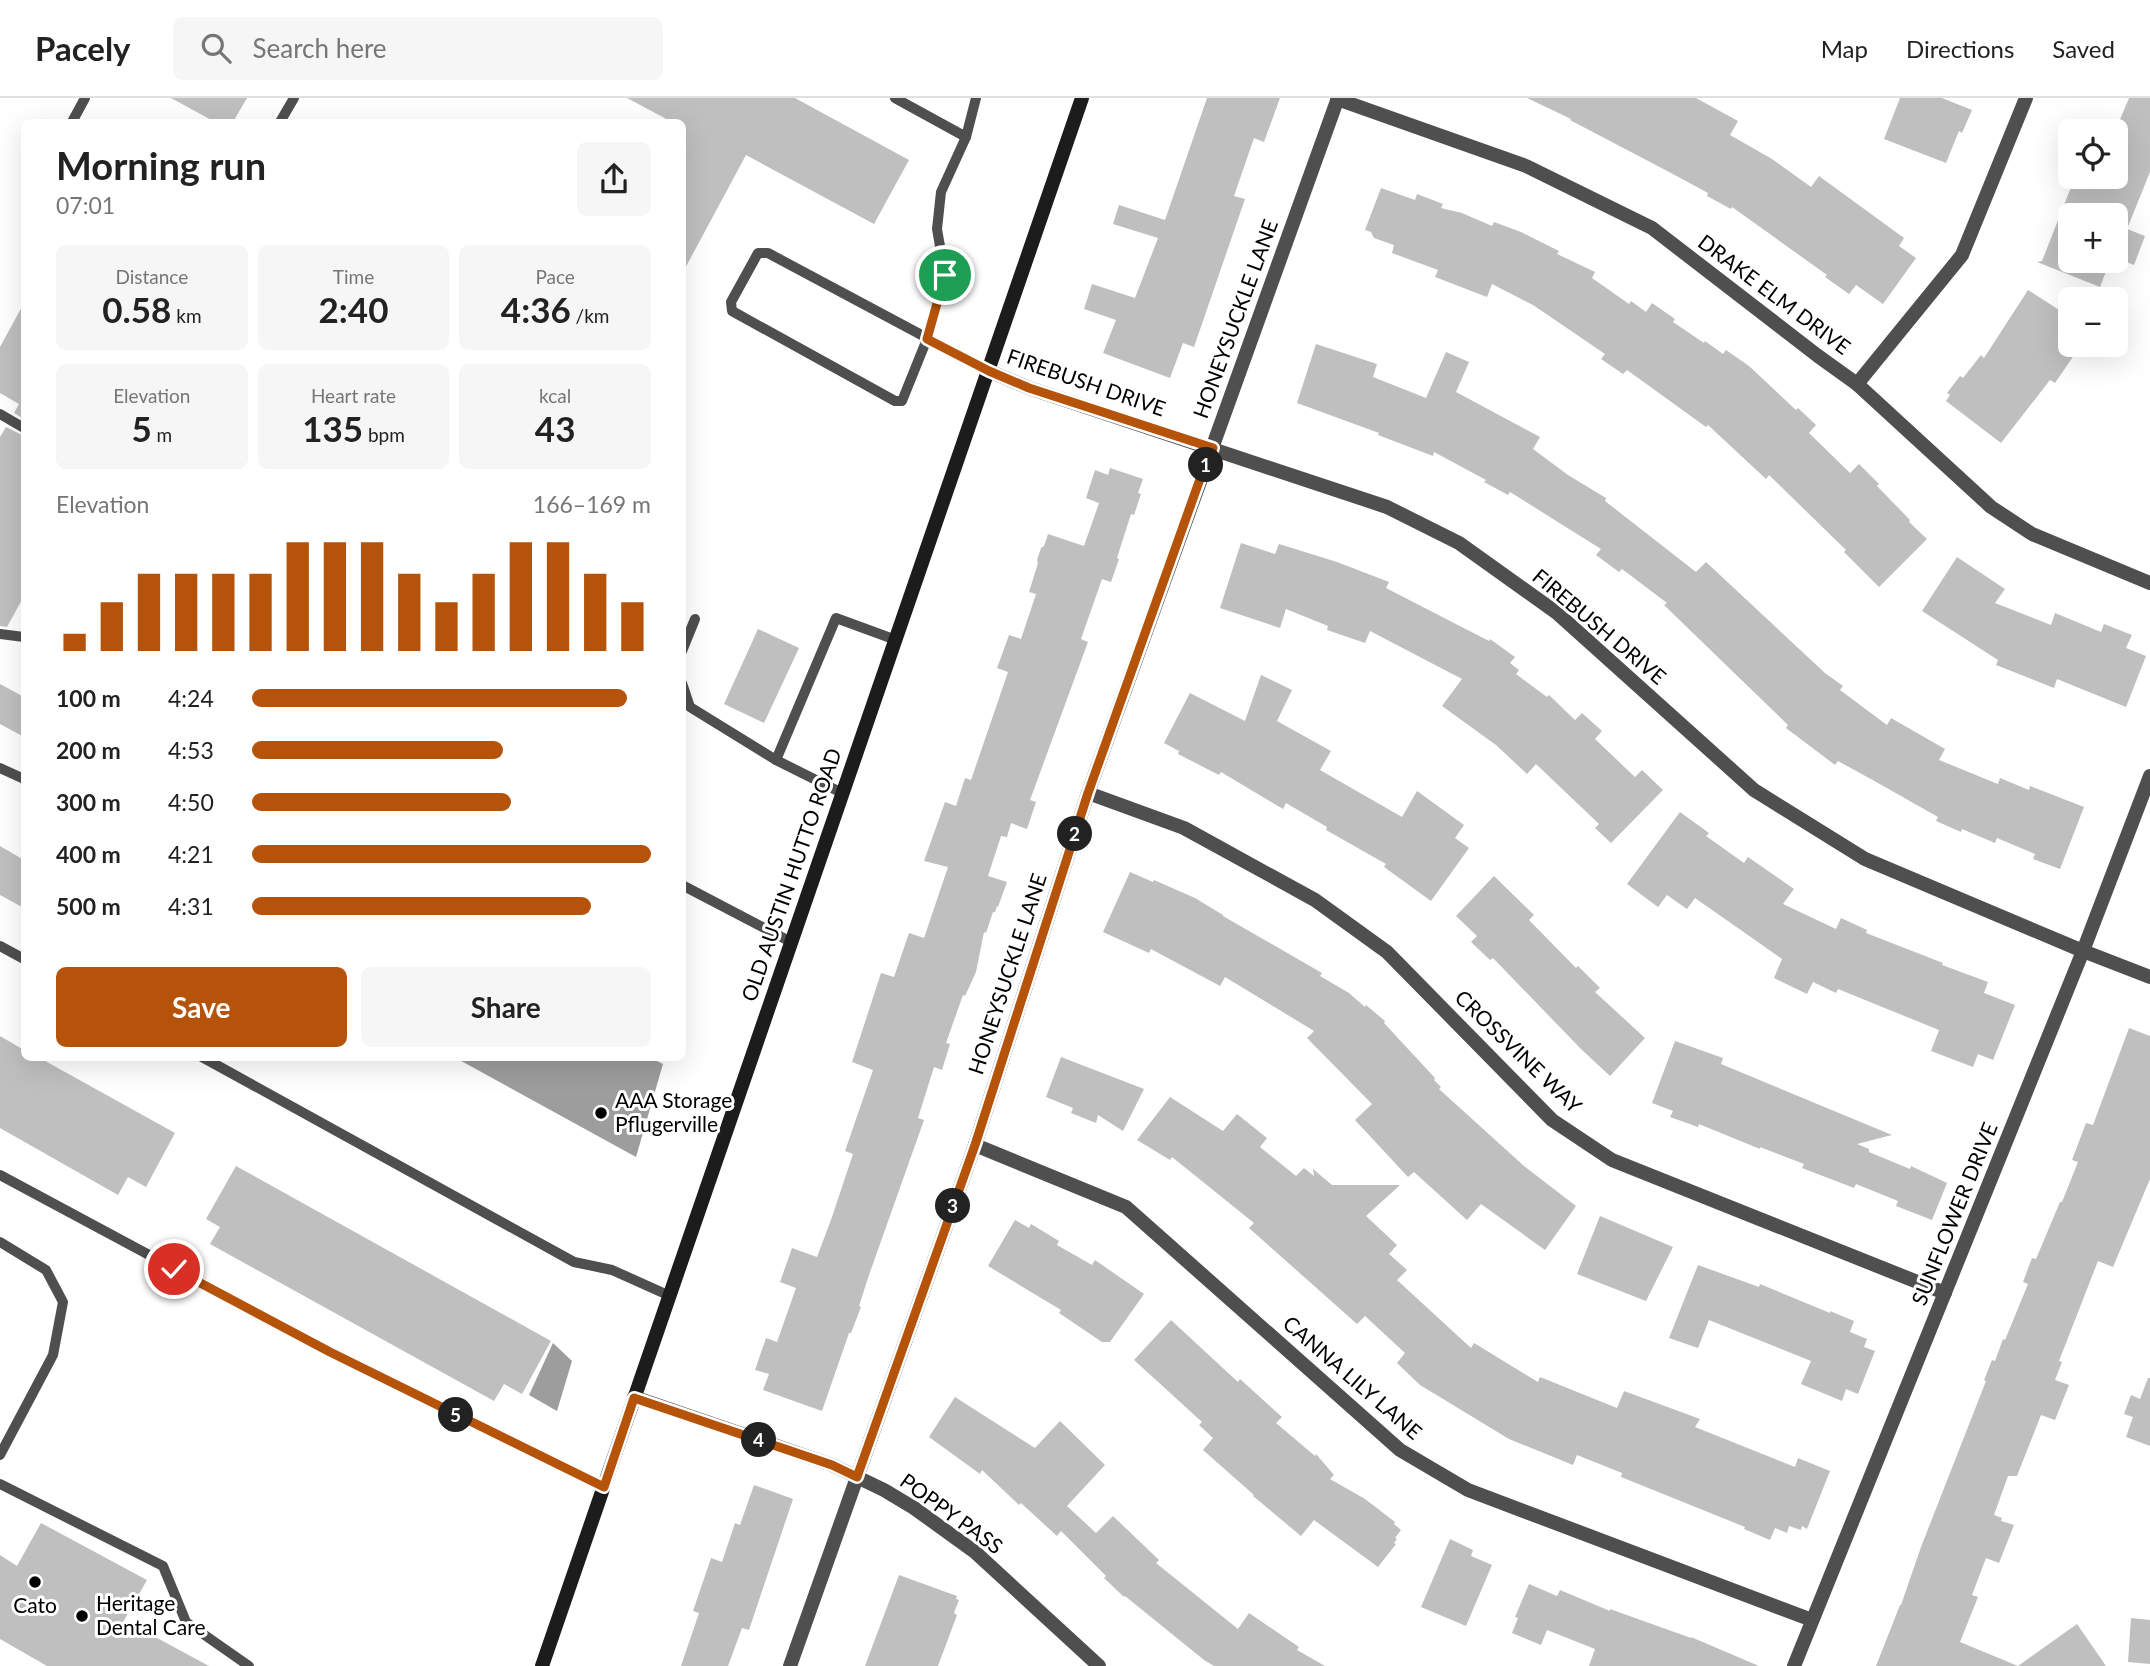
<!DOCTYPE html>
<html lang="en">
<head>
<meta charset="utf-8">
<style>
	:root { --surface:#fff; --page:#f6f6f6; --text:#222; --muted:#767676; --line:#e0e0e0; --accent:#b45309 }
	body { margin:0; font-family:Lato,sans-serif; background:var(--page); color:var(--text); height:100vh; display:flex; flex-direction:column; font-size:26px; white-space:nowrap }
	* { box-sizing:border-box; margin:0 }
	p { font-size:23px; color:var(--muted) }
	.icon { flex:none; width:38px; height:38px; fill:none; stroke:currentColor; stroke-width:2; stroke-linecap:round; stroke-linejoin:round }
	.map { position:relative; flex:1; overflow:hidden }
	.side { position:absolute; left:21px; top:21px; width:665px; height:942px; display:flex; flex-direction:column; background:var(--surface); border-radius:10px; box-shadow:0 7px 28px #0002 }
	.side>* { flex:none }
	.tools { position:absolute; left:2058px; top:21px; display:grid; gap:14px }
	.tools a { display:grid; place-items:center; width:70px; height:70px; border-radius:10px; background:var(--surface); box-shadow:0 7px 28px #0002; font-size:35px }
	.pin { position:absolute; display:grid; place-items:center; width:60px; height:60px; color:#fff; margin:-30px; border:4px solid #fff; border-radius:50%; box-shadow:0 2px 7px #0007 }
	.km { position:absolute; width:35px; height:35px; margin:-18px; border-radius:50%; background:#222; color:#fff; font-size:19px; line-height:35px; text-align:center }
	.round { display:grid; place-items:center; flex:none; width:74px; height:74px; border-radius:10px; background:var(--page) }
	.summary { display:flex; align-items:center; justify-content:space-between; height:119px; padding:0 35px }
	h1 { font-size:38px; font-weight:700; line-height:52px }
	.figures { display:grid; grid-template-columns:repeat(3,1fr); gap:10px; height:119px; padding:7px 35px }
	.figures div { display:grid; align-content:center; border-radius:10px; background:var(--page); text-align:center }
	.figures b { font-size:35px; font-weight:700 }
	.figures small { font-size:19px; font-weight:400 }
	.figures p { font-size:19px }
	.chart { height:196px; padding:14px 35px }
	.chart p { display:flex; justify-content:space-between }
	.chart svg { width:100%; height:126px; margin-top:7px; stroke:var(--accent); stroke-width:6 }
	.primary-button { display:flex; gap:14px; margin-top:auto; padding:14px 35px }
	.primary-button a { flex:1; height:80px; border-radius:10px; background:var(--accent); color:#fff; font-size:28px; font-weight:700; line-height:80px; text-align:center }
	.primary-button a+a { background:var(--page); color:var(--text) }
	ul { padding:0 35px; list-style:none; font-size:23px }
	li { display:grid; grid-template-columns:112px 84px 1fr; align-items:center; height:52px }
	li i { height:18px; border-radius:9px; background:var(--accent) }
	header { display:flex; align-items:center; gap:42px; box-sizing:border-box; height:98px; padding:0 35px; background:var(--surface); border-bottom:2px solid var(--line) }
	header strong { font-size:33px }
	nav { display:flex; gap:38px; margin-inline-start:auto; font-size:24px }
	.search { width:490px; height:63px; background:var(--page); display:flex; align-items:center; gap:18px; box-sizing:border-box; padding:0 24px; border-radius:10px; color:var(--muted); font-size:26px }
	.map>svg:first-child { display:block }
	.water { fill:#9d9d9d }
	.building { fill:#bfbfbf }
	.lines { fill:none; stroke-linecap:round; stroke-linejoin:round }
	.lane { stroke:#4f4f4f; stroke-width:10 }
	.street { stroke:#4f4f4f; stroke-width:14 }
	.secondary { stroke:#1c1c1c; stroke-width:14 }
	.route-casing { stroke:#fff; stroke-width:14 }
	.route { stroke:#b45309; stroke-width:9 }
	.poi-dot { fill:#000; stroke:#fff; stroke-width:2.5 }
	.labels { text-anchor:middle; stroke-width:6; stroke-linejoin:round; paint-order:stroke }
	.street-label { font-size:21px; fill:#000; stroke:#fff }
	.poi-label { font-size:21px; fill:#000; stroke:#fff; text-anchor:start }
</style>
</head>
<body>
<header>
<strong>Pacely</strong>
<div class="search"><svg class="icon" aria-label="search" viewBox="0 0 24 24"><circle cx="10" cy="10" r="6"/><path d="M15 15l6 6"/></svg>Search here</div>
<nav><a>Map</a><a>Directions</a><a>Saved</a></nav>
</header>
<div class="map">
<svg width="2150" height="1568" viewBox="0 0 2150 1568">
	<rect width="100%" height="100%" fill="#fff"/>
	<!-- water -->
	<g class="water">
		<polygon points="454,959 649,959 663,966 636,1059"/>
		<polygon points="553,1245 572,1263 557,1313 529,1297"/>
	</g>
	<!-- building -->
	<g class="building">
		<polygon points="171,0 247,0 233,24 215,24"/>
		<polygon points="627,0 795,0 909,62 874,126 746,57 682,176 682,24 672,24"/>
		<polygon points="1207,0 1280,0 1264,44 1254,40 1234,98 1245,101 1194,249 1183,245 1170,280 1103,255 1116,222 1084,211 1092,186 1135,200 1158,140 1113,126 1119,107 1165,122"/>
		<polygon points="1527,0 1696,0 1738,23 1730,37 1772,61 1811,89 1819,78 1904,140 1899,148 1916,160 1883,206 1856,187 1849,196 1825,179 1827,177 1732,109 1731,111 1707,98 1708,95 1671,75 1570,22 1571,21"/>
		<polygon points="1900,0 1942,0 1972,12 1962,35 1959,33 1946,65 1884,41"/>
		<polygon points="2129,0 2150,0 2150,74 2127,131 2145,138 2134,167 2116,160 2116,117 2070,117 2070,163 2110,163 2100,189 2037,164 2042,163 2075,79 2116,79 2116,31"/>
		<polygon points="1381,90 1415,102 1417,96 1443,106 1441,110 1462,115 1492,128 1494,124 1521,134 1559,153 1557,156 1595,174 1592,180 1629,206 1631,203 1646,214 1652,205 1675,221 1673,224 1704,245 1705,243 1723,256 1726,252 1749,268 1796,312 1798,310 1816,327 1809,335 1850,375 1859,366 1879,386 1877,388 1910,422 1909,424 1927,441 1879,489 1844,454 1846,452 1769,377 1766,381 1708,327 1706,329 1627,272 1623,276 1601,261 1605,256 1533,207 1492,186 1487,199 1435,179 1438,172 1392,155 1394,147 1374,140 1371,134 1365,132"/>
		<polygon points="2028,192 2070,219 2070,247 2081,247 2055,285 2050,282 2001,345 1946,303 1950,297 1947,295 1960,278 1963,280 1981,257 1984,260"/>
		<polygon points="24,205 24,321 14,315 19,306 0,295 0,249"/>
		<polygon points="1316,246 1377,266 1373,279 1426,300 1446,254 1469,264 1456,294 1540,339 1533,351 1568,377 1606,400 1605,403 1696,474 1706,464 1825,575 1843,588 1840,592 1887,627 1891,620 1945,651 1939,662 1998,686 2000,680 2029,692 2030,688 2084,709 2060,771 2033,761 2035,756 1997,740 1995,745 1962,731 1961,734 1936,723 1938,719 1878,685 1838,663 1835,667 1786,630 1788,627 1664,507 1667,505 1622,471 1619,474 1596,457 1601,451 1510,394 1508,397 1484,384 1486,382 1434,354 1433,358 1378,337 1379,335 1297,305"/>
		<polygon points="6,329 24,338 24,498 7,529 0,528 0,339"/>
		<polygon points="1110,370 1143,381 1138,395 1141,396 1134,417 1131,416 1117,460 1119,461 1111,484 1102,481 1081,541 1088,544 1030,702 1036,704 1027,731 1011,725 1007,739 1001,738 988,778 1007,784 998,809 997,808 995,814 993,814 986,835 984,834 976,874 965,898 963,897 946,945 950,946 942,972 934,969 918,1020 924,1022 869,1177 859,1208 861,1209 851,1235 849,1235 822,1313 763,1292 769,1276 755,1272 766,1240 777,1244 796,1190 780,1184 792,1150 817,1159 832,1119 853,1056 845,1053 873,972 852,964 881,875 894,879 909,835 924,840 948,769 924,763 945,704 956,708 965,680 971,682 1008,574 997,570 1009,537 1021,541 1036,496 1029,494 1038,465 1037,462 1041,450 1044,448 1048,436 1084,448 1099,405 1086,400 1095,372 1108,377"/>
		<polygon points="1241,445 1275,456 1279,446 1337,464 1389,484 1386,490 1489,543 1490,541 1515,559 1510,565 1519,572 1516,576 1547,599 1549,597 1575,622 1582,615 1602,633 1595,641 1635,679 1642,672 1663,692 1611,745 1595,730 1599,726 1536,666 1527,676 1496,647 1442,608 1462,581 1370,533 1365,545 1327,532 1328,528 1286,511 1280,530 1220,510"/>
		<polygon points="1957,459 2005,491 1995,505 2051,527 2055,515 2101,534 2104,526 2132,537 2126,550 2146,558 2126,609 2057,581 2054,590 1996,567 1998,562 1922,513"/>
		<polygon points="758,531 799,550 764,625 724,606"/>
		<polygon points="1261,577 1292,592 1277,623 1331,653 1320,672 1402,719 1417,693 1464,727 1455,740 1469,750 1431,803 1384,769 1386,766 1326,732 1327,729 1286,705 1283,711 1221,674 1219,677 1178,656 1179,653 1164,645 1190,595 1245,623"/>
		<polygon points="0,586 24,599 24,639 0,626"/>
		<polygon points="1680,714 1709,735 1706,738 1744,765 1748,759 1794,791 1783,806 1836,831 1841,820 1867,832 1866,835 1943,865 1942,867 1988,884 1984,895 2015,907 1993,962 1978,956 1973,969 1931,953 1939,932 1838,891 1836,895 1813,884 1807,896 1774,880 1782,861 1695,800 1687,811 1667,797 1658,809 1627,786"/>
		<polygon points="0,748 24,762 24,810 0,797"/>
		<polygon points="1130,774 1153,784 1154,782 1195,800 1223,817 1223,818 1322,875 1320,878 1349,895 1365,909 1366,907 1385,923 1384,925 1435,980 1434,982 1441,989 1439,991 1524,1068 1576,1108 1545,1152 1481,1106 1467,1122 1414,1074 1408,1079 1355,1022 1372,1006 1307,940 1314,933 1225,879 1220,888 1151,851 1149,855 1103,834"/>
		<polygon points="1494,778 1534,817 1529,822 1576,870 1578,868 1600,890 1595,894 1645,940 1610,978 1581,951 1493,860 1490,862 1471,844 1477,838 1456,818"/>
		<polygon points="2129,930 2150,938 2150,1081 2113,1169 2098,1163 2059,1263 2062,1264 2055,1282 2069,1287 2055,1322 2041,1317 2017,1378 2008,1378 1994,1417 2002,1420 2001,1423 2014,1427 1999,1465 1986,1460 1972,1497 1978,1499 1960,1544 2018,1568 2077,1526 2106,1568 1876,1568 1900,1507 1901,1507 1921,1449 1986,1283 1984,1282 1992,1262 1995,1263 2003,1241 2005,1242 2028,1186 2023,1184 2032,1160 2036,1161 2060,1104 2062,1104 2078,1064 2072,1062 2086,1025 2093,1027"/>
		<polygon points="0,938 24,952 24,959 38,959 175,1035 146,1089 128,1079 118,1097 0,1030"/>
		<polygon points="1675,943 1723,960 1721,966 1892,1037 1857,1046 1869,1051 1869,1054 1910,1071 1911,1068 1947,1085 1932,1122 1896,1108 1898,1103 1856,1086 1854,1090 1802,1070 1804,1066 1760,1049 1760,1051 1699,1026 1698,1029 1670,1019 1673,1013 1652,1005"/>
		<polygon points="1061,959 1144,991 1123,1033 1098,1017 1096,1025 1071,1015 1073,1010 1046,999"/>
		<polygon points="1170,999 1223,1033 1237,1016 1267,1040 1260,1049 1296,1078 1304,1070 1314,1078 1313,1071 1332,1087 1400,1087 1366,1118 1397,1147 1389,1156 1407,1172 1397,1182 1471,1250 1474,1245 1538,1284 1540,1279 1617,1310 1624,1293 1700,1321 1695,1329 1795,1369 1798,1360 1830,1373 1807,1431 1802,1428 1801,1432 1789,1428 1787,1435 1775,1430 1770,1442 1744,1431 1745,1429 1621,1379 1622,1375 1577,1357 1573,1367 1509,1341 1420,1287 1397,1265 1405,1255 1365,1218 1357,1226 1249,1130 1254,1125 1172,1059 1170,1062 1137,1042"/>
		<polygon points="236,1068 551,1243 522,1296 504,1286 494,1303 210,1146 220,1129 206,1121"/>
		<polygon points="1600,1118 1673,1149 1646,1203 1577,1176"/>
		<polygon points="1015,1122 1029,1130 1031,1126 1059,1143 1057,1147 1092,1167 1095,1162 1144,1196 1110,1244 1102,1244 1059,1215 1061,1212 988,1168"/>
		<polygon points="1698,1167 1759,1189 1760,1186 1830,1215 1830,1213 1854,1223 1850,1234 1867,1241 1864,1249 1875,1253 1858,1296 1846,1291 1842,1303 1801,1286 1811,1263 1709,1222 1698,1250 1669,1240"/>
		<polygon points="1171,1222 1238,1284 1240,1281 1282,1319 1276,1325 1315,1358 1316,1356 1334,1377 1330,1381 1365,1401 1395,1424 1394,1426 1401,1432 1395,1440 1397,1441 1394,1445 1396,1446 1378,1469 1314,1422 1301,1438 1253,1398 1254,1397 1203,1352 1213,1340 1199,1327 1202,1324 1134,1262"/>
		<polygon points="2148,1280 2150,1280 2150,1348 2126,1339 2133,1319 2124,1316 2131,1297 2140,1301"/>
		<polygon points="955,1299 1035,1350 1060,1323 1105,1367 1067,1408 1096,1435 1113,1418 1159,1462 1156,1465 1238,1531 1249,1515 1299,1549 1297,1552 1325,1568 1214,1568 1204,1562 1125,1498 1124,1499 1104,1480 1106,1478 1061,1433 1057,1438 1021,1405 1019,1407 982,1372 980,1376 929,1339"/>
		<polygon points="754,1387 793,1401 749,1532 742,1530 728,1568 681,1568 699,1515 693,1513 711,1460 722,1464 735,1425 740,1427"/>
		<polygon points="41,1425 147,1482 122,1526 159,1541 209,1568 47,1568 0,1541 0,1457 17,1468"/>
		<polygon points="1450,1441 1473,1452 1471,1458 1492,1467 1466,1528 1421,1509"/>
		<polygon points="899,1477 957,1498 956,1501 959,1502 954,1515 957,1517 938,1568 865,1568"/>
		<polygon points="1529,1486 1557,1498 1560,1492 1610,1513 1610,1511 1691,1540 1691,1539 1759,1568 1589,1568 1595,1551 1547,1532 1541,1547 1512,1535 1518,1520 1515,1519"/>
		<polygon points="2131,1520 2150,1522 2150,1566 2128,1564"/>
	</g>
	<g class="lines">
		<!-- lane -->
		<g class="lane">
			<polyline points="895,0 966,39"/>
			<polyline points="976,0 966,39 941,94 937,131 945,177 927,241 902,303 895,303 732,213 731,204 758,155 768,155 989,273"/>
			<polyline points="72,24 85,0"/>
			<polyline points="280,24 294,0"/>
			<polyline points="0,316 24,330"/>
			<polyline points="0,536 24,539"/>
			<polyline points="682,553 695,521"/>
			<polyline points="682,585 690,609 776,662"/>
			<polyline points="0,670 24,681"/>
			<polyline points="842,695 776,662 836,520 896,542"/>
			<polyline points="682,787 791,844"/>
			<polyline points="0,848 24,861"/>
			<polyline points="202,959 574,1164 612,1172 670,1198"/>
			<polyline points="0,1077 330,1254 604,1389"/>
			<polyline points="0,1144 46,1172 63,1204 53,1257 0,1357"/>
			<polyline points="0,1386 163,1468 186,1524 249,1568"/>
		</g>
		<!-- street -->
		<g class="street">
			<polyline points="1337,1 1526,68 1652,130 1818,258 1857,286 1991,409 2032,436 2150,485"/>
			<polyline points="989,273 1029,290 1387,409 1459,445 1557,515 1754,692 1865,761 2083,853 2150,879"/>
			<polyline points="1857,286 1962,157 2026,0"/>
			<polyline points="1088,695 1184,730 1315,802 1387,854 1552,1022 1612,1062 1945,1195"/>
			<polyline points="975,1047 1126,1109 1400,1352 1468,1392 1812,1522"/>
			<polyline points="634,1299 832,1367 884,1392 914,1410 975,1454 1099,1568"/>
			<polyline points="790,1568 975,1047 1088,695 1338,0"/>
			<polyline points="1794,1568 2083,853 2150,678"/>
		</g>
		<!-- secondary -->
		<polyline class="secondary" points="542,1568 1082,0"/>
	</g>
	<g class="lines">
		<defs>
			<polyline id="route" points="174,1171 330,1254 604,1389 634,1300 832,1367 857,1379 975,1047 1088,695 1200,381 1213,350 1029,290 989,273 927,241 945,177"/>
		</defs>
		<!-- route casing -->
		<use href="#route" class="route-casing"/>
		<!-- route -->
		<use href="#route" class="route"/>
	</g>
	<!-- markers -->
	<g class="poi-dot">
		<circle cx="601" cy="1015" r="7"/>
		<circle cx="35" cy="1484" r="7"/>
		<circle cx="82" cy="1518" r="7"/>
	</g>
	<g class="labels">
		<!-- street labels -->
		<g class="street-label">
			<text transform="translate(1774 197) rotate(37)" y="7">DRAKE ELM DRIVE</text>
			<text transform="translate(1236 221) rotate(-70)" y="7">HONEYSUCKLE LANE</text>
			<text transform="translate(1086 285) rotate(19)" y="7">FIREBUSH DRIVE</text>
			<text transform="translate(1599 529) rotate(40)" y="7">FIREBUSH DRIVE</text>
			<text transform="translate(792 777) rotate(-71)" y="7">OLD AUSTIN HUTTO ROAD</text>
			<text transform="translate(1008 876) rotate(-72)" y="7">HONEYSUCKLE LANE</text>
			<text transform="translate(1518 954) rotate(44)" y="7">CROSSVINE WAY</text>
			<text transform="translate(1955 1116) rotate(-68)" y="7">SUNFLOWER DRIVE</text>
			<text transform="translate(1352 1280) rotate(41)" y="7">CANNA LILY LANE</text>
			<text transform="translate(951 1416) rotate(36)" y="7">POPPY PASS</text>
		</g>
		<!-- poi labels -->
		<g class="poi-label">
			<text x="615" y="1010">AAA Storage<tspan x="615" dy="24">Pflugerville</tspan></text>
			<text x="96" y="1513">Heritage<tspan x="96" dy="24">Dental Care</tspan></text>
			<text x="35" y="1515" text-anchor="middle">Cato</text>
		</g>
	</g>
</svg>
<div class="tools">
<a><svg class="icon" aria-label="locate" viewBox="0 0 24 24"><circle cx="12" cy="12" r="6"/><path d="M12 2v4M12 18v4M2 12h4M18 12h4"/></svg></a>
<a>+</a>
<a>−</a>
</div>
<div class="pin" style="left:945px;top:177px;background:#1e9e55"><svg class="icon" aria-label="arrive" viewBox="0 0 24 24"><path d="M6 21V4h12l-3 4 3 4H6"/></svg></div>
<div class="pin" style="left:174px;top:1171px;background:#d93025"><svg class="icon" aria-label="check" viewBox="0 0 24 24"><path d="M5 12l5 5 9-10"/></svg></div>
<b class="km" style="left:1206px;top:367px">1</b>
<b class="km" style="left:1075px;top:736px">2</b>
<b class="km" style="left:953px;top:1108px">3</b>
<b class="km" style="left:759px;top:1342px">4</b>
<b class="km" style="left:456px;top:1317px">5</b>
<section class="side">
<div class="summary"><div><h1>Morning run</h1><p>07:01</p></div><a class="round"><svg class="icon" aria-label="share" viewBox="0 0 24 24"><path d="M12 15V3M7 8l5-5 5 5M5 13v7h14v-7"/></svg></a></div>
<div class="figures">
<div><p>Distance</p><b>0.58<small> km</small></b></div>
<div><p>Time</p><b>2:40</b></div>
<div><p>Pace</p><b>4:36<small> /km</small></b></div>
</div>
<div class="figures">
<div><p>Elevation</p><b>5<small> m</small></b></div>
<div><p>Heart rate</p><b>135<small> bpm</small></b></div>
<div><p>kcal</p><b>43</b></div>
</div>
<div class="chart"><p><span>Elevation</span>166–169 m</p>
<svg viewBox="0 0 160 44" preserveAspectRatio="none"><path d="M5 44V38M15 44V27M25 44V17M35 44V17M45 44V17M55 44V17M65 44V6M75 44V6M85 44V6M95 44V17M105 44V27M115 44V17M125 44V6M135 44V6M145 44V17M155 44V27"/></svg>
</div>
<ul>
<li><b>100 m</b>4:24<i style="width:94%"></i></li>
<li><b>200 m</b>4:53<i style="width:63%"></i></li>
<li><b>300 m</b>4:50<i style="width:65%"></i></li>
<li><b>400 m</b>4:21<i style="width:100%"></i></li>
<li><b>500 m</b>4:31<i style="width:85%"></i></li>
</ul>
<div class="primary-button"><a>Save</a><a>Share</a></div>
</section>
</div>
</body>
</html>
